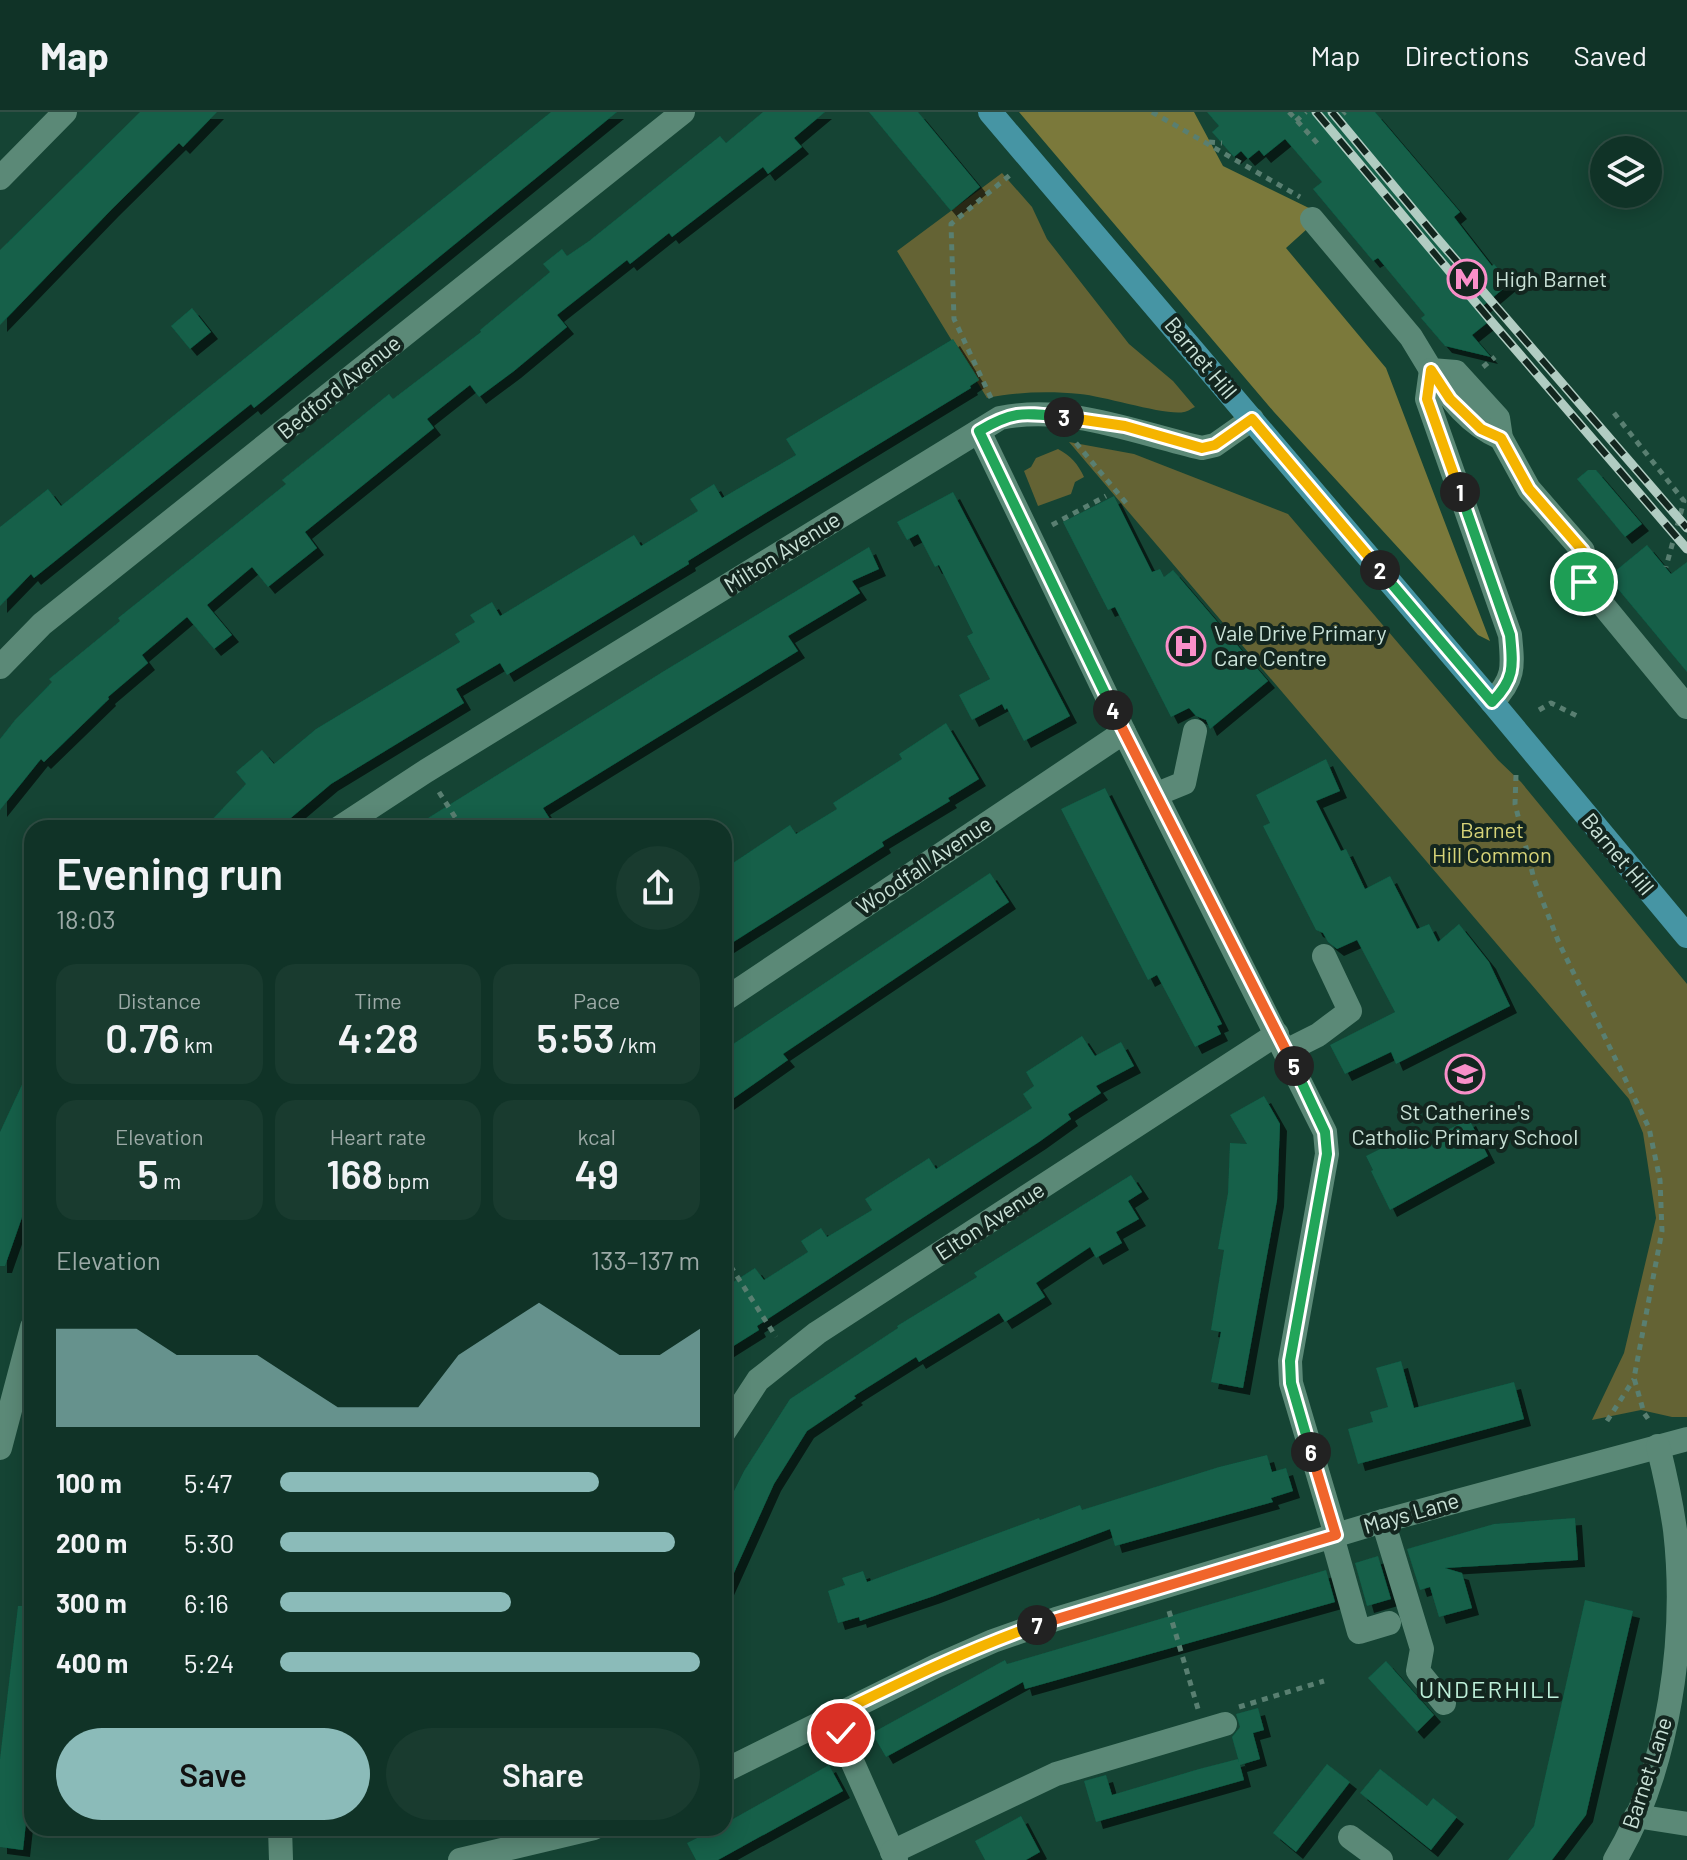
<!DOCTYPE html>
<html lang="en">
<head>
<meta charset="utf-8">
<style>
	:root { --surface:#103327; --page:#193b2f; --text:#f1f3f6; --muted:#9caaa7; --line:#304e44; --accent:#8bbbb9 }
	body { margin:0; font-family:Barlow,sans-serif; background:var(--page); color:var(--text); height:100vh; display:flex; flex-direction:column; font-size:30px; white-space:nowrap }
	* { box-sizing:border-box; margin:0 }
	p { font-size:26px; color:var(--muted) }
	.icon { flex:none; width:44px; height:44px; fill:none; stroke:currentColor; stroke-width:2; stroke-linecap:round; stroke-linejoin:round }
	.map { position:relative; flex:1; overflow:hidden }
	.drawer { position:absolute; left:24px; top:708px; width:708px; height:1016px; display:flex; flex-direction:column; background:var(--surface); border-radius:24px; box-shadow:0 4px 20px #0003,0 0 0 2px var(--line) }
	.drawer>* { flex:none }
	.fabs { position:absolute; left:1590px; top:24px; display:grid; gap:16px }
	.fabs a { display:grid; place-items:center; width:72px; height:72px; border-radius:50%; background:var(--surface); box-shadow:0 4px 20px #0003,0 0 0 2px var(--line); font-size:40px }
	.pin { position:absolute; display:grid; place-items:center; width:68px; height:68px; color:#fff; margin:-34px; border:4px solid #fff; border-radius:50%; box-shadow:0 2px 8px #0007 }
	.km { position:absolute; width:40px; height:40px; margin:-20px; border-radius:50%; background:#222; color:#fff; font-size:22px; line-height:40px; text-align:center }
	.round { display:grid; place-items:center; flex:none; width:84px; height:84px; border-radius:42px; background:var(--page) }
	.summary { display:flex; align-items:center; justify-content:space-between; height:136px; padding:0 32px }
	h1 { font-size:44px; font-weight:600; line-height:60px }
	.figures { display:grid; grid-template-columns:repeat(3,1fr); gap:12px; height:136px; padding:8px 32px }
	.figures div { display:grid; align-content:center; border-radius:20px; background:var(--page); text-align:center }
	.figures b { font-size:40px; font-weight:600 }
	.figures small { font-size:22px; font-weight:400 }
	.figures p { font-size:22px }
	.chart { height:224px; padding:16px 32px }
	.chart p { display:flex; justify-content:space-between }
	.chart svg { width:100%; height:144px; margin-top:8px; fill:var(--accent); opacity:.7 }
	.primary-button { display:flex; gap:16px; margin-top:auto; padding:16px 32px }
	.primary-button a { flex:1; height:92px; border-radius:48px; background:var(--accent); color:#111; font-size:32px; font-weight:600; line-height:92px; text-align:center }
	.primary-button a+a { background:var(--page); color:var(--text) }
	ul { padding:0 32px; list-style:none; font-size:26px }
	li { display:grid; grid-template-columns:128px 96px 1fr; align-items:center; height:60px }
	li i { height:20px; border-radius:10px; background:var(--accent) }
	header { display:flex; align-items:center; gap:48px; box-sizing:border-box; height:112px; padding:0 40px; background:var(--surface); border-bottom:2px solid var(--line) }
	header strong { font-size:38px }
	nav { display:flex; gap:44px; margin-inline-start:auto; font-size:28px }
	.map>svg:first-child { display:block }
	.green { fill:#646334 }
	.forest { fill:#7b793b }
	.building { fill:#126149; filter:url(#shadow) }
	.lines { fill:none; stroke-linecap:round; stroke-linejoin:round }
	.path { stroke:#597f71; stroke-width:5; stroke-dasharray:6 6; stroke-linecap:butt }
	.minor { stroke:#5b8977; stroke-width:24 }
	.major { stroke:#4695a4; stroke-width:24 }
	.rail-casing { stroke:#b1ccc2; stroke-width:9 }
	.rail { stroke:#13261f; stroke-width:6; stroke-dasharray:18; stroke-linecap:butt }
	.split-1-casing { stroke:#fff; stroke-width:16 }
	.split-2-casing { stroke:#fff; stroke-width:16 }
	.split-3-casing { stroke:#fff; stroke-width:16 }
	.split-4-casing { stroke:#fff; stroke-width:16 }
	.split-5-casing { stroke:#fff; stroke-width:16 }
	.split-6-casing { stroke:#fff; stroke-width:16 }
	.split-7-casing { stroke:#fff; stroke-width:16 }
	.split-8-casing { stroke:#fff; stroke-width:16 }
	.split-1 { stroke:#f5b400; stroke-width:10 }
	.split-2 { stroke:#22a559; stroke-width:10 }
	.split-3 { stroke:#f5b400; stroke-width:10 }
	.split-4 { stroke:#22a559; stroke-width:10 }
	.split-5 { stroke:#f0652b; stroke-width:10 }
	.split-6 { stroke:#22a559; stroke-width:10 }
	.split-7 { stroke:#f0652b; stroke-width:10 }
	.split-8 { stroke:#f5b400; stroke-width:10 }
	.labels { text-anchor:middle; stroke-width:8; stroke-linejoin:round; paint-order:stroke }
	.poi-label { font-size:22px; fill:#cae2d8; stroke:#13261f; text-anchor:start }
	.street-label { font-size:22px; fill:#cae2d8; stroke:#13261f }
	.park-label { font-size:22px; fill:#d6d378; stroke:#13261f }
	.neighbourhood-label { font-size:24px; letter-spacing:2px; fill:#bdefd9; stroke:#13261f }
</style>
</head>
<body>
<header>
<strong>Map</strong>
<nav><a>Map</a><a>Directions</a><a>Saved</a></nav>
</header>
<div class="map">
<svg width="1687" height="1748" viewBox="0 0 1687 1748">
	<defs>
		<filter id="shadow"><feDropShadow dx="7" dy="7" stdDeviation="0" flood-color="#0009"/></filter>
	</defs>
	<rect width="100%" height="100%" fill="#154434"/>
	<!-- green -->
	<g class="green">
		<path d="M1002,61L1032,95L1047,127L1129,232L1173,269L1195,295C1192,296 1187,300 1184,300C1166,304 1104,284 1080,282C1048,279 1018,280 987,286L897,139Z"/>
		<polygon points="1069,330 1134,342 1288,402 1498,648 1521,670 1687,872 1687,1305 1672,1305 1641,1298 1592,1308 1624,1241 1656,1106 1643,1021 1629,987"/>
		<path d="M1058,337C1071,344 1078,352 1084,365L1075,370L1071,382L1038,394L1024,359L1031,355L1036,346Z"/>
	</g>
	<!-- forest -->
	<polygon class="forest" points="1019,0 1194,0 1223,54 1313,98 1307,117 1286,136 1386,256 1490,529 1478,523 1274,300"/>
	<!-- building -->
	<g class="building">
		<polygon points="140,0 217,0 183,35 179,31 112,97 0,213 0,138"/>
		<polygon points="551,0 617,0 254,296 251,292 34,466 31,462 0,494 0,415 48,377 61,394"/>
		<polygon points="763,0 825,0 794,26 802,35 768,62 763,55 672,125 669,121 630,152 627,148 557,203 567,215 514,259 479,285 470,273 427,307 434,316 305,420 317,436 268,475 252,455 207,493 232,523 214,537 187,505 142,543 148,551 108,585 109,587 44,650 41,647 0,698 0,627 15,608 52,570 49,567 120,509 118,506 286,372 282,368 332,328 389,282 393,287 481,220 480,218 550,160 543,152 562,137 567,144 589,129 720,24 726,31"/>
		<polygon points="869,0 918,0 980,75 951,99"/>
		<polygon points="1207,0 1375,0 1460,100 1454,105 1492,154 1494,152 1510,171 1477,199 1487,211 1472,223 1491,245 1445,234 1421,206 1425,203 1378,146 1373,149 1313,77 1322,70 1285,27 1264,44 1259,38 1248,47 1241,39 1234,45 1212,20 1219,14"/>
		<polygon points="192,196 211,220 190,237 171,214"/>
		<polygon points="953,227 979,268 970,274 971,276 741,416 688,449 689,452 507,563 500,551 456,577 464,591 331,672 279,716 204,716 246,672 236,660 262,638 274,652 316,617 460,530 455,522 475,510 470,503 492,490 500,504 634,423 641,434 698,399 690,387 714,372 722,386 796,343 786,327"/>
		<polygon points="1588,358 1596,358 1642,412 1625,425 1577,367"/>
		<polygon points="953,380 1070,604 1024,629 1007,596 1005,598 1002,592 972,608 959,583 990,567 967,524 973,521 939,453 935,455 918,422 907,428 897,410"/>
		<polygon points="1114,384 1152,460 1160,457 1164,465 1173,458 1268,569 1210,617 1206,608 1196,604 1189,596 1171,605 1115,495 1108,498 1063,410"/>
		<polygon points="1647,433 1671,462 1687,450 1687,560 1608,465"/>
		<polygon points="869,435 879,457 852,469 860,481 788,524 798,539 543,696 550,707 535,716 412,716 664,559"/>
		<polygon points="946,611 979,667 948,686 950,689 882,730 884,734 724,836 724,762 732,757 730,753 790,713 796,722 837,697 833,691 902,647 899,642"/>
		<polygon points="1326,647 1340,679 1316,689 1341,739 1346,737 1365,777 1390,764 1417,817 1429,812 1438,830 1459,812 1489,850 1510,894 1396,952 1391,940 1345,962 1330,933 1395,900 1357,828 1337,837 1328,830 1323,821 1316,818 1263,714 1270,711 1256,683"/>
		<polygon points="1105,676 1222,912 1217,914 1221,922 1195,935 1157,863 1148,868 1061,697"/>
		<polygon points="990,761 1009,790 783,942 788,948 724,993 724,938"/>
		<polygon points="1082,924 1095,944 1121,930 1134,954 1096,974 1101,981 1068,1002 1071,1007 1039,1030 757,1214 759,1218 724,1240 724,1176 755,1156 764,1168 808,1140 801,1129 821,1116 827,1125 872,1098 865,1087 907,1060 929,1046 936,1057 1032,996 1023,982 1034,974 1026,960"/>
		<polygon points="32,951 32,1024 25,1039 32,1042 32,1077 5,1154 0,1154 0,1020"/>
		<polygon points="1264,984 1280,1012 1277,1088 1243,1276 1211,1270 1221,1220 1211,1218 1224,1138 1218,1137 1228,1081 1230,1031 1247,1032 1230,1003"/>
		<polygon points="1469,1007 1488,1044 1390,1098 1371,1059 1373,1058 1366,1044 1412,1021 1418,1033"/>
		<polygon points="1131,1063 1142,1080 1128,1089 1139,1107 1116,1120 1122,1131 1096,1146 1090,1135 1036,1171 1045,1185 1005,1210 999,1201 919,1250 916,1245 854,1284 856,1286 807,1319 774,1372 724,1483 724,1399 744,1359 790,1287 898,1216 897,1214 977,1165 974,1161"/>
		<polygon points="1401,1249 1414,1296 1514,1270 1524,1307 1358,1352 1348,1317 1373,1310 1370,1300 1388,1295 1376,1256"/>
		<polygon points="1267,1343 1272,1360 1286,1356 1293,1379 1271,1386 1273,1390 1115,1434 1110,1417 934,1484 860,1509 859,1505 838,1511 828,1479 845,1473 842,1466 863,1459 867,1470 1039,1406 1040,1408 1080,1393 1082,1398 1219,1355"/>
		<polygon points="1575,1406 1578,1448 1445,1456 1462,1461 1472,1496 1439,1505 1430,1475 1420,1478 1407,1437 1494,1412"/>
		<polygon points="1378,1444 1391,1487 1367,1494 1355,1451"/>
		<polygon points="1326,1458 1335,1490 1025,1577 1023,1570 886,1645 872,1621 1005,1548 1007,1552"/>
		<polygon points="1585,1488 1633,1499 1586,1703 1552,1748 1508,1748 1534,1714"/>
		<polygon points="18,1494 32,1494 32,1656 23,1738 0,1735 0,1647"/>
		<polygon points="1386,1549 1434,1603 1417,1620 1368,1566"/>
		<polygon points="1258,1596 1264,1618 1253,1621 1260,1647 1240,1653 1244,1668 1096,1710 1084,1669 1106,1663 1112,1683 1199,1657 1238,1647 1239,1650 1232,1625 1240,1615 1236,1602"/>
		<polygon points="1327,1652 1350,1670 1296,1740 1273,1721"/>
		<polygon points="829,1653 843,1679 718,1748 696,1748 687,1731 717,1716 724,1716 724,1712"/>
		<polygon points="1380,1657 1427,1694 1433,1686 1457,1705 1431,1738 1360,1681"/>
		<polygon points="1021,1704 1040,1740 1026,1748 985,1748 975,1729"/>
	</g>
	<g class="lines">
		<!-- path -->
		<g class="path">
			<polyline points="1152,0 1300,85"/>
			<polyline points="1289,0 1319,33"/>
			<polyline points="1343,2 1345,0"/>
			<polyline points="1296,9 1306,0"/>
			<polyline points="1209,30 1222,31"/>
			<polyline points="1483,255 1495,245"/>
			<polyline points="991,286 954,207 951,112 1010,63"/>
			<polyline points="1614,301 1684,389 1666,455"/>
			<polyline points="1076,331 1127,392"/>
			<polyline points="1052,413 1106,384"/>
			<polyline points="1539,598 1551,591 1577,604"/>
			<polyline points="1516,663 1515,692 1534,767 1559,831 1649,1016 1660,1068 1662,1119 1634,1266 1644,1301 1651,1311"/>
			<polyline points="439,680 462,716"/>
			<polyline points="724,1144 776,1225"/>
			<polyline points="1607,1309 1634,1267"/>
			<polyline points="1169,1499 1198,1597"/>
			<polyline points="1239,1595 1324,1569"/>
		</g>
		<!-- minor -->
		<g class="minor">
			<polyline points="0,66 65,0"/>
			<polyline points="1312,107 1411,225 1431,258 1456,260 1498,306 1501,326 1529,377 1583,439 1584,470 1687,595"/>
			<path d="M1431,258L1427,287L1510,523C1513,554 1515,567 1492,590"/>
			<path d="M1431,258C1450,287 1469,312 1501,326"/>
			<polyline points="979,319 1124,620 1325,1020 1327,1042 1290,1249 1291,1271 1336,1423"/>
			<polyline points="0,555 42,512 683,0"/>
			<polyline points="1157,682 1184,671 1195,619"/>
			<path d="M339,716L426,659L1000,306C1069,292 1136,321 1202,336L1215,333L1252,307"/>
			<polyline points="724,888 1124,620"/>
			<polyline points="1286,939 1318,923 1350,899 1324,844"/>
			<polyline points="724,1320 758,1268 817,1221 1277,922"/>
			<polyline points="0,1336 32,1215"/>
			<polyline points="1383,1409 1422,1537 1418,1559 1444,1591"/>
			<polyline points="1332,1424 1359,1520 1389,1511"/>
			<polyline points="832,1604 896,1748"/>
			<polyline points="724,1659 936,1554 993,1529 1056,1507 1383,1409 1687,1327"/>
			<polyline points="1636,1704 1687,1712"/>
			<polyline points="280,1716 281,1748"/>
			<polyline points="1350,1725 1381,1748"/>
			<polyline points="892,1740 1056,1662 1225,1612"/>
			<polyline points="460,1748 594,1716"/>
			<path d="M1615,1748C1670,1656 1687,1523 1675,1418C1671,1389 1665,1362 1658,1334"/>
		</g>
		<!-- major -->
		<polyline class="major" points="990,0 1492,590 1687,824"/>
		<defs>
			<g id="rail">
				<polyline points="1316,0 1491,209 1687,437"/>
				<polyline points="1332,0 1436,125 1687,416"/>
			</g>
		</defs>
		<!-- rail casing -->
		<use href="#rail" class="rail-casing"/>
		<!-- rail -->
		<use href="#rail" class="rail"/>
	</g>
	<g class="lines">
		<defs>
			<polyline id="split-1" points="1460,380 1427,287 1431,258 1450,287 1481,317 1501,326 1529,377 1583,439 1584,470"/>
			<path id="split-2" d="M1380,458L1492,590C1515,567 1513,554 1510,523L1460,380"/>
			<polyline id="split-3" points="1064,305 1125,314 1202,336 1215,333 1252,307 1380,458"/>
			<path id="split-4" d="M1064,305C1024,301 1014,298 979,319L1113,598"/>
			<polyline id="split-5" points="1113,598 1294,954"/>
			<polyline id="split-6" points="1294,954 1325,1020 1327,1042 1290,1249 1291,1271 1311,1340"/>
			<polyline id="split-7" points="1037,1513 1336,1423 1311,1340"/>
			<path id="split-8" d="M841,1621L832,1604C899,1571 966,1538 1037,1513"/>
		</defs>
		<!-- split-1 casing -->
		<use href="#split-1" class="split-1-casing"/>
		<!-- split-2 casing -->
		<use href="#split-2" class="split-2-casing"/>
		<!-- split-3 casing -->
		<use href="#split-3" class="split-3-casing"/>
		<!-- split-4 casing -->
		<use href="#split-4" class="split-4-casing"/>
		<!-- split-5 casing -->
		<use href="#split-5" class="split-5-casing"/>
		<!-- split-6 casing -->
		<use href="#split-6" class="split-6-casing"/>
		<!-- split-7 casing -->
		<use href="#split-7" class="split-7-casing"/>
		<!-- split-8 casing -->
		<use href="#split-8" class="split-8-casing"/>
		<!-- split-1 -->
		<use href="#split-1" class="split-1"/>
		<!-- split-2 -->
		<use href="#split-2" class="split-2"/>
		<!-- split-3 -->
		<use href="#split-3" class="split-3"/>
		<!-- split-4 -->
		<use href="#split-4" class="split-4"/>
		<!-- split-5 -->
		<use href="#split-5" class="split-5"/>
		<!-- split-6 -->
		<use href="#split-6" class="split-6"/>
		<!-- split-7 -->
		<use href="#split-7" class="split-7"/>
		<!-- split-8 -->
		<use href="#split-8" class="split-8"/>
	</g>
	<!-- icons -->
	<defs>
		<symbol id="metro-ring" viewBox="-11 -11 22 22"><circle r="9.5" fill="#13261f" stroke="#f98fc9" stroke-width="1.5"/><path d="M-5.5 5V-5H-3L0 0L3-5H5.5V5H3V-.5L0 4L-3-.5V5Z" fill="#f98fc9"/></symbol>
		<symbol id="hospital-ring" viewBox="-11 -11 22 22"><circle r="9.5" fill="#13261f" stroke="#f98fc9" stroke-width="1.5"/><path d="M-5-5h3v3.5h4V-5h3V5h-3V1.5h-4V5h-3Z" fill="#f98fc9"/></symbol>
		<symbol id="school-ring" viewBox="-11 -11 22 22"><circle r="9.5" fill="#13261f" stroke="#f98fc9" stroke-width="1.5"/><path d="M0-5L7-2L0 1L-7-2ZM-4 1L0 2.5L4 1V4Q0 6-4 4Z" fill="#f98fc9"/></symbol>
	</defs>
	<g fill-rule="evenodd">
		<use href="#metro-ring" x="1445" y="145" width="44" height="44"/>
		<use href="#hospital-ring" x="1164" y="512" width="44" height="44"/>
		<use href="#school-ring" x="1443" y="940" width="44" height="44"/>
	</g>
	<g class="labels">
		<!-- poi labels -->
		<g class="poi-label">
			<text x="1495" y="175">High Barnet</text>
			<text x="1214" y="529">Vale Drive Primary<tspan x="1214" dy="25">Care Centre</tspan></text>
			<text x="1465" y="1008" text-anchor="middle">St Catherine's<tspan x="1465" dy="25">Catholic Primary School</tspan></text>
		</g>
		<!-- street labels -->
		<g class="street-label">
			<text transform="translate(1201 246) rotate(50)" y="8">Barnet Hill</text>
			<text transform="translate(339 275) rotate(-39)" y="8">Bedford Avenue</text>
			<text transform="translate(782 440) rotate(-32)" y="8">Milton Avenue</text>
			<text transform="translate(1618 742) rotate(50)" y="8">Barnet Hill</text>
			<text transform="translate(924 753) rotate(-34)" y="8">Woodfall Avenue</text>
			<text transform="translate(990 1109) rotate(-33)" y="8">Elton Avenue</text>
			<text transform="translate(1411 1401) rotate(-16)" y="8">Mays Lane</text>
			<text transform="translate(1647 1661) rotate(-72)" y="8">Barnet Lane</text>
		</g>
		<!-- park labels -->
		<g class="park-label">
			<text x="1492" y="726">Barnet<tspan x="1492" dy="25">Hill Common</tspan></text>
		</g>
		<!-- neighbourhood labels -->
		<g class="neighbourhood-label">
			<text x="1490" y="1586">UNDERHILL</text>
		</g>
	</g>
</svg>
<div class="fabs">
<a><svg class="icon" aria-label="layers" viewBox="0 0 24 24"><path d="M12 4l9 5-9 5-9-5zM3 14l9 5 9-5"/></svg></a>
</div>
<div class="pin" style="left:1584px;top:470px;background:#1e9e55"><svg class="icon" aria-label="arrive" viewBox="0 0 24 24"><path d="M6 21V4h12l-3 4 3 4H6"/></svg></div>
<div class="pin" style="left:841px;top:1621px;background:#d93025"><svg class="icon" aria-label="check" viewBox="0 0 24 24"><path d="M5 12l5 5 9-10"/></svg></div>
<b class="km" style="left:1460px;top:380px">1</b>
<b class="km" style="left:1380px;top:458px">2</b>
<b class="km" style="left:1064px;top:305px">3</b>
<b class="km" style="left:1113px;top:598px">4</b>
<b class="km" style="left:1294px;top:954px">5</b>
<b class="km" style="left:1311px;top:1340px">6</b>
<b class="km" style="left:1037px;top:1513px">7</b>
<section class="drawer">
<div class="summary"><div><h1>Evening run</h1><p>18:03</p></div><a class="round"><svg class="icon" aria-label="share" viewBox="0 0 24 24"><path d="M12 15V3M7 8l5-5 5 5M5 13v7h14v-7"/></svg></a></div>
<div class="figures">
<div><p>Distance</p><b>0.76<small> km</small></b></div>
<div><p>Time</p><b>4:28</b></div>
<div><p>Pace</p><b>5:53<small> /km</small></b></div>
</div>
<div class="figures">
<div><p>Elevation</p><b>5<small> m</small></b></div>
<div><p>Heart rate</p><b>168<small> bpm</small></b></div>
<div><p>kcal</p><b>49</b></div>
</div>
<div class="chart"><p><span>Elevation</span>133–137 m</p>
<svg viewBox="0 0 160 44" preserveAspectRatio="none"><path d="M0 44V14L10 14L20 14L30 22L40 22L50 22L60 30L70 38L80 38L90 38L100 22L110 14L120 6L130 14L140 22L150 22L160 14V44z"/></svg>
</div>
<ul>
<li><b>100 m</b>5:47<i style="width:76%"></i></li>
<li><b>200 m</b>5:30<i style="width:94%"></i></li>
<li><b>300 m</b>6:16<i style="width:55%"></i></li>
<li><b>400 m</b>5:24<i style="width:100%"></i></li>
</ul>
<div class="primary-button"><a>Save</a><a>Share</a></div>
</section>
</div>
</body>
</html>
